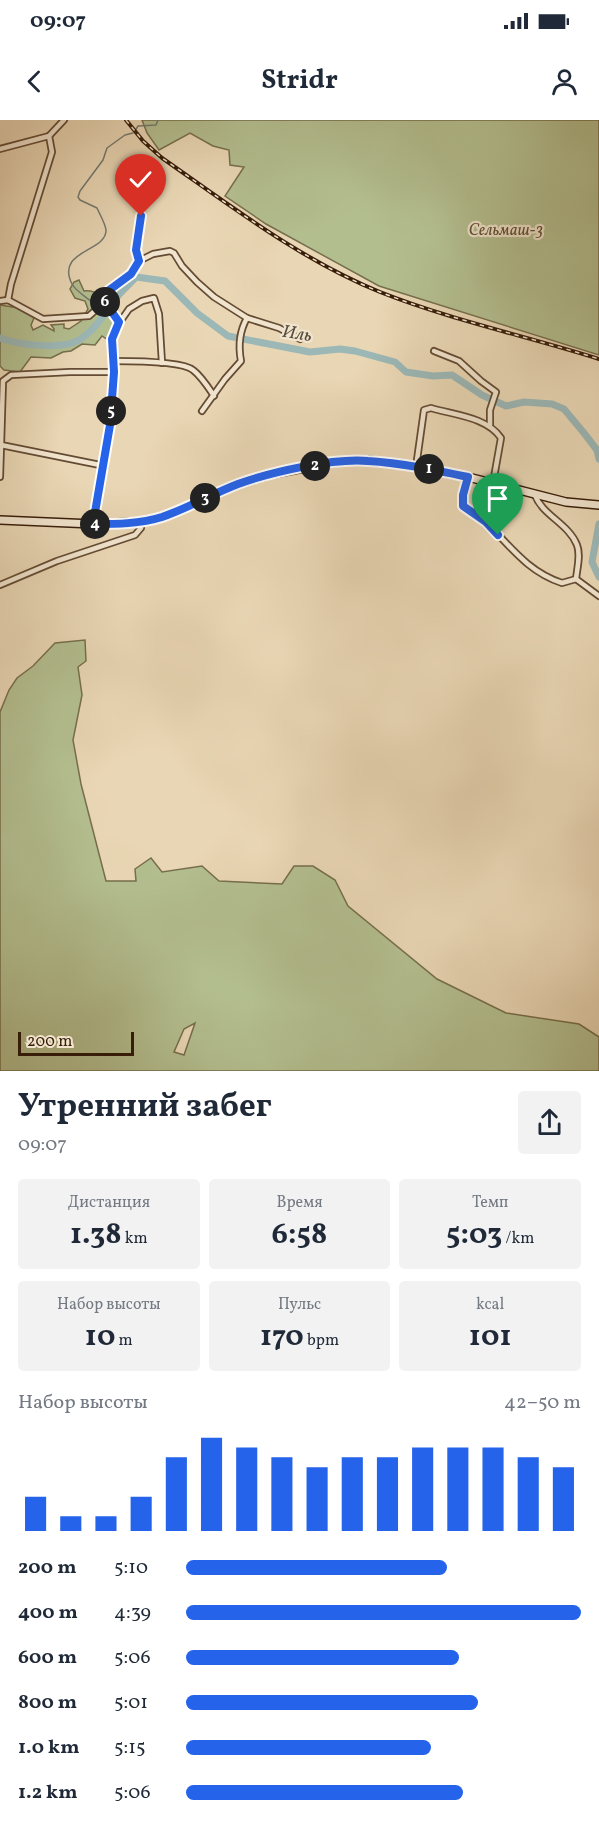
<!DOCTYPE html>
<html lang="ru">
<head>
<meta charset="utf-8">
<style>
	:root { --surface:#fff; --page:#f2f2f3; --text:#1f2937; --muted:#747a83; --accent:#2563eb }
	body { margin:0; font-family:Vollkorn,serif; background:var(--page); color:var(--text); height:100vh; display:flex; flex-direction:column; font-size:22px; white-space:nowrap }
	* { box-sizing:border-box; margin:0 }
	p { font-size:20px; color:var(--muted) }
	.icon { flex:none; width:33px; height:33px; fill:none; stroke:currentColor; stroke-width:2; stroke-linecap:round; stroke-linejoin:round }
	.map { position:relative; height:951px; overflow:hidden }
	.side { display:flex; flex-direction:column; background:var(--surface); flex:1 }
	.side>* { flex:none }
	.scale { position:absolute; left:18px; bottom:15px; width:116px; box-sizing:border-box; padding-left:6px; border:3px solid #381d08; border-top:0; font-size:16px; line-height:21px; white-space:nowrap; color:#381d08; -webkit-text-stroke:4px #f1e4ce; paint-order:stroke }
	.pin { position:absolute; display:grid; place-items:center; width:51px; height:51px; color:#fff; margin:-62px -26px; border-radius:50% 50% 50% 0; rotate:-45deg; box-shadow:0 0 6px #0007 }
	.pin .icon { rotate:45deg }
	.km { position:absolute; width:30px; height:30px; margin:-15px; border-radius:50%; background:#222; color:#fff; font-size:16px; line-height:30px; text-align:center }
	.round { display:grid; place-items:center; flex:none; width:63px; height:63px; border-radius:6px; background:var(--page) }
	.head { display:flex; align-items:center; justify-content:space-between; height:102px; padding:0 18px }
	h1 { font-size:33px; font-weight:700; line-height:45px }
	.metrics { display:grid; grid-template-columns:repeat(3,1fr); gap:9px; height:102px; padding:6px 18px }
	.metrics div { display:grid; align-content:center; border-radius:6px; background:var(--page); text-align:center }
	.metrics b { font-size:30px; font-weight:700 }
	.metrics small { font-size:16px; font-weight:400 }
	.metrics p { font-size:16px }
	.chart { height:168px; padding:12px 18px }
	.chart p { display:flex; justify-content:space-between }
	.chart svg { width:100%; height:108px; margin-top:6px; stroke:var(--accent); stroke-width:6 }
	ul { padding:0 18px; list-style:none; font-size:20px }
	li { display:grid; grid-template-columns:96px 72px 1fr; align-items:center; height:45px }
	li i { height:15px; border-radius:8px; background:var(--accent) }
	.status { display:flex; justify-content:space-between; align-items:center; height:42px; padding:0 30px; background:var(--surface); direction:ltr }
	.status svg { height:16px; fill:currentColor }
	header { display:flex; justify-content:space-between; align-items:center; height:78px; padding:0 18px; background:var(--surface); font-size:27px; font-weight:700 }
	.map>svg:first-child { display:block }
	.green { fill:#b3be8f; stroke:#766e4c; stroke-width:1.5; fill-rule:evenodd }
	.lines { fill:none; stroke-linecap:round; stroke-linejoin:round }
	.stream { stroke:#737970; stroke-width:1.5 }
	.river { stroke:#9bb7b6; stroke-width:7 }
	.street-casing { stroke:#644b33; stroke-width:8 }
	.secondary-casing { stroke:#381d08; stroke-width:10 }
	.street { stroke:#f1e4ce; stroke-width:4.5 }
	.secondary { stroke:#f1e4ce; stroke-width:7 }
	.rail-casing { stroke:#381d08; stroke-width:4 }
	.rail { stroke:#f1e4ce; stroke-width:1.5; stroke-dasharray:4.5; stroke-linecap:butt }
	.route-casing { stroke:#fff; stroke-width:12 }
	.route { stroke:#2563eb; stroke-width:8 }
	.labels { text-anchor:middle; stroke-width:4.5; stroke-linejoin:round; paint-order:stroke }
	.park-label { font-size:16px; font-style:italic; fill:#5d4d30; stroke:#f1e4ce }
	.water-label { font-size:18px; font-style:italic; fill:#564b3c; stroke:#f1e4ce }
</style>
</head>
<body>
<div class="status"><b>09:07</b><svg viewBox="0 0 49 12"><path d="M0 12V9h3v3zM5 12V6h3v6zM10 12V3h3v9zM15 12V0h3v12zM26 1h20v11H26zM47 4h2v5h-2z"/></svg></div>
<header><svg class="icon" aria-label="back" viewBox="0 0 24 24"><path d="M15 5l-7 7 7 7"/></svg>Stridr<svg class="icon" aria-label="person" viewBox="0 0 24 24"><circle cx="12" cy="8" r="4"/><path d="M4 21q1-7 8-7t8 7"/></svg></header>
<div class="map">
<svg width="599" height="951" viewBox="0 0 599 951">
	<rect width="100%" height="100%" fill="#e9d6b4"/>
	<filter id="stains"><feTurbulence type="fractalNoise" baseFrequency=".00333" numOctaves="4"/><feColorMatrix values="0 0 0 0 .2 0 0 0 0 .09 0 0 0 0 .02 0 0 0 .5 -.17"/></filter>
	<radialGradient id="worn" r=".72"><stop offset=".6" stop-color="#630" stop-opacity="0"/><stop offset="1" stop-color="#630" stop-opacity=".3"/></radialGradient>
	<!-- green -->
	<g class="green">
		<polygon points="142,0 599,0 599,235 379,166 266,104 225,76 244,47 230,45 229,30 213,26 190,13 159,30 147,13"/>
		<path d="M79,160L84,171C102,169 106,186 114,200L110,218L108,220L102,216L95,225L82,224L71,231L63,232L51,238L31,237L20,252L4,250L0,246V185L19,188L34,198L31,205L33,210L43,205L54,211V209L51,205L64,204V208L69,209L81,201L88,189L85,181L75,178L70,169L74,162Z"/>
		<path d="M85,520L86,541L78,547L82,575L73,620L81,664L106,761H136L135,749L151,738L162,752L202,746L219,761L282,764L294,746H313L335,760L348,786L437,859L506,893L579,904L599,917V951H0V592L9,570L17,558L33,546L55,523ZM195,903L184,935L174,932L184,909Z"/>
	</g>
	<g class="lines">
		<!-- stream -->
		<g class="stream">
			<polyline points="135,11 138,6 156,5 158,0"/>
			<path d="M96,186C89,178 76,172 72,164C55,130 107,132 106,110C105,103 100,95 97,88L80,80L78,77L80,71L103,40L107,28L125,15L133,13"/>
			<polyline points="99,190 104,197"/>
		</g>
		<!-- river -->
		<g class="river">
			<path d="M0,218C18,225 62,230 79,220C94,211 104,195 114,181C120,172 129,165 136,157L165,161L197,193L228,216L310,232L340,229L355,231L395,242L406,252L433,256L452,255L482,275L506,286L524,282L552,284L564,289L584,313L597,330L599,339"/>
			<polyline points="599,404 592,442 599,457"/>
		</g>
		<defs>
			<g id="street">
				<polyline points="0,29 49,16 64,0"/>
				<polyline points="139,141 136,130 141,96"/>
				<polyline points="8,180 11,164 52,32 49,16"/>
				<polyline points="0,181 8,180 43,199 89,196 98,188 108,171 131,154 139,141 153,134 170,131 174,133 182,146 197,162 214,177 247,198 279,208 300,219"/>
				<polyline points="104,181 119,202"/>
				<polyline points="434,231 459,241 481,261 496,272 490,290 490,305"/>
				<path d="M113,241C129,241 182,241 193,250C202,257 208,267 214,276"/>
				<path d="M202,291L225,259L241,241C238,225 239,212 247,198"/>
				<polyline points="1,325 105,346"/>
				<path d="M416,347L424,290L431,288C454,295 487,297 501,318L493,363"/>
				<polyline points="0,357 3,261 11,255 70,252 114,252"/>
				<path d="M468,357L462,381C465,392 478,395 486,402C510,426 528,452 562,463L576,459"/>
				<path d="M535,375C542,395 569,404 577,425C581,435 577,449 576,459"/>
				<polyline points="93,404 110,305 114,252 112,219 115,209 129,189 142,181 154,178 159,194 162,243"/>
				<polyline points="576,459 599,476"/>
				<polyline points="0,465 57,441 135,415 141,408 141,402"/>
			</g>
			<polyline id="secondary" points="0,400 93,404 141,402 163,397 238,364 272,354 341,341 367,340 416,347 468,357 566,382 599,385"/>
		</defs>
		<!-- street casing -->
		<use href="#street" class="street-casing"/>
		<!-- secondary casing -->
		<use href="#secondary" class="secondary-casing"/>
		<!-- street -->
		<use href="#street" class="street"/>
		<!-- secondary -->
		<use href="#secondary" class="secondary"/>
		<defs>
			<path id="rail" d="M126,0L143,21L162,38C231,86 301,140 380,172C451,200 526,216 599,239"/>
		</defs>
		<!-- rail casing -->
		<use href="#rail" class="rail-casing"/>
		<!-- rail -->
		<use href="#rail" class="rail"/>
	</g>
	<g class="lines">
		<defs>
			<path id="route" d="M141,96L136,130L139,141L131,154L108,171L104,181L119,202L112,219L114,252L110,305L93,404C116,404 140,404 162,397C188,388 212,374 238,364C271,352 333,338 368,341C402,343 435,350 468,357L463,375V386L486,402L498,415"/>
		</defs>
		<!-- route casing -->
		<use href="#route" class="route-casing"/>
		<!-- route -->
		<use href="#route" class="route"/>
	</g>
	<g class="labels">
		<!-- park labels -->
		<g class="park-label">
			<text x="506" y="115">Сельмаш-3</text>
		</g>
		<!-- water labels -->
		<g class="water-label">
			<text transform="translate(297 213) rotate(9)" y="6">Иль</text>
		</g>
	</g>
	<rect width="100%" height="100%" filter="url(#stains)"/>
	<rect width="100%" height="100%" fill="url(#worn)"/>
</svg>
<div class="scale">200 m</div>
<div class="pin" style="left:498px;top:415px;background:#1e9e55"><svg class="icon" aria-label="arrive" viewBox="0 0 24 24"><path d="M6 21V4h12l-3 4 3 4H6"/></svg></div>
<div class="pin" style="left:141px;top:96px;background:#d93025"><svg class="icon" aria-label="check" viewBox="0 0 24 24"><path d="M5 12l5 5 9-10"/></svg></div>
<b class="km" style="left:429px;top:349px">1</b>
<b class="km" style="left:315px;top:346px">2</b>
<b class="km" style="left:205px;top:378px">3</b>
<b class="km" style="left:95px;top:404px">4</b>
<b class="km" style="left:111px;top:291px">5</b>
<b class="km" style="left:105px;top:182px">6</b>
</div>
<section class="side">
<div class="head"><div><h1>Утренний забег</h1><p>09:07</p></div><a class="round"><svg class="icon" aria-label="share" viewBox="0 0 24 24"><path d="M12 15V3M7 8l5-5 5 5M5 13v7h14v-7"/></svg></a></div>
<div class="metrics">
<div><p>Дистанция</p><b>1.38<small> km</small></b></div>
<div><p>Время</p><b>6:58</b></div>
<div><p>Темп</p><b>5:03<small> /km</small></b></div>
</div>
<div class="metrics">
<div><p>Набор высоты</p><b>10<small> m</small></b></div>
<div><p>Пульс</p><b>170<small> bpm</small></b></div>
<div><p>kcal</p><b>101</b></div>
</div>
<div class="chart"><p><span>Набор высоты</span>42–50 m</p>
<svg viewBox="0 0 160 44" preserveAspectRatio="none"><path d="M5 44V30M15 44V38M25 44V38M35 44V30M45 44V14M55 44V6M65 44V10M75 44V14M85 44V18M95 44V14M105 44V14M115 44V10M125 44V10M135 44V10M145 44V14M155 44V18"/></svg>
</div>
<ul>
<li><b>200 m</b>5:10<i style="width:66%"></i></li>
<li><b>400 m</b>4:39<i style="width:100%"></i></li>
<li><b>600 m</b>5:06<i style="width:69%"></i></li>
<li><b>800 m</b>5:01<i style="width:74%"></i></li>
<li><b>1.0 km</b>5:15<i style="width:62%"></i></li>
<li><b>1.2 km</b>5:06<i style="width:70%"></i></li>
</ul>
</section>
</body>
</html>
